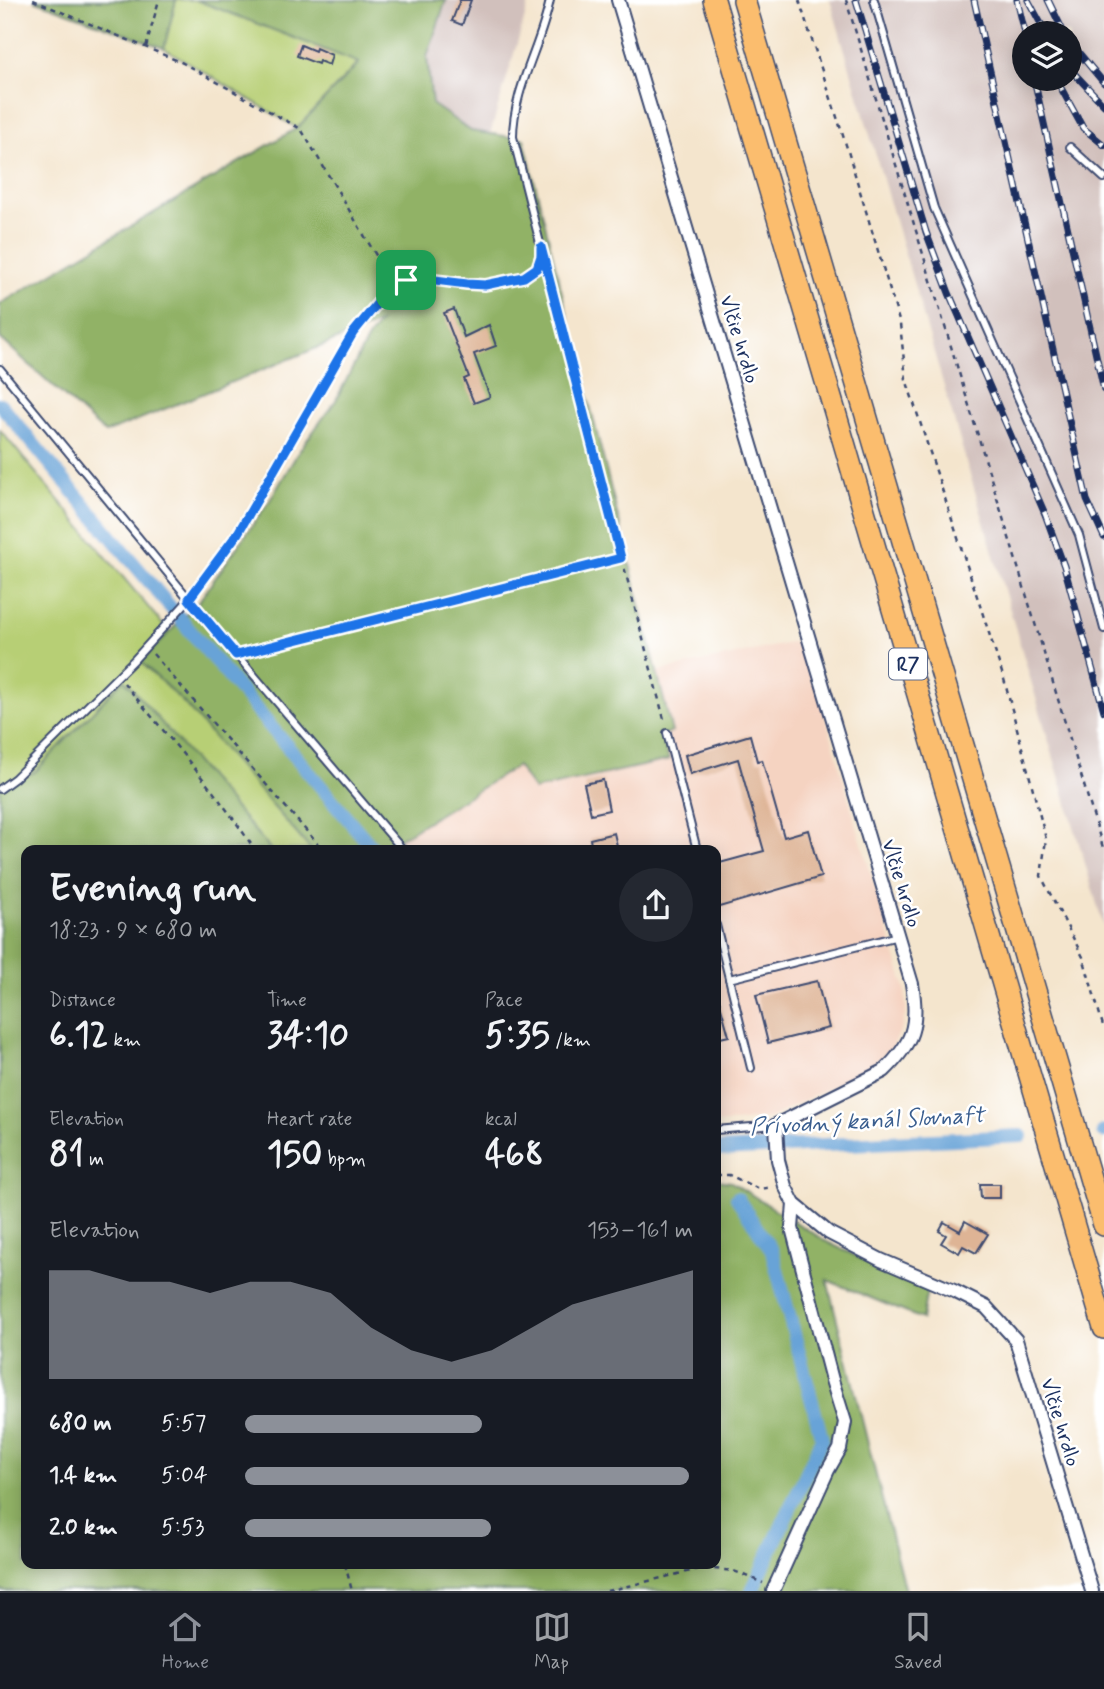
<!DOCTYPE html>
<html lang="en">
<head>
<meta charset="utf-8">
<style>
	:root { --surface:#171b24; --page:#242831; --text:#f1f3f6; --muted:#9ea1a6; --line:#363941; --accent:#8c9099 }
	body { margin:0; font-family:Mynerve,sans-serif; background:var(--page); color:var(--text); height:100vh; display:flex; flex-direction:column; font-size:26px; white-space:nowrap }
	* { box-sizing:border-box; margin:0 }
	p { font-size:23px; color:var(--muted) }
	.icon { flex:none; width:38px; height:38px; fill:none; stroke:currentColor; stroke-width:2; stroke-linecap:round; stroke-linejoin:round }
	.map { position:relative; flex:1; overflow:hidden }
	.drawer { position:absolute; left:21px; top:845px; width:700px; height:724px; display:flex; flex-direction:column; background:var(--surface); border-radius:14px; box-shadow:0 4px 18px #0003 }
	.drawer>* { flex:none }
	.tools { position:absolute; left:1012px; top:21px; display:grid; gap:14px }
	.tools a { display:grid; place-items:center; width:70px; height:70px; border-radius:50%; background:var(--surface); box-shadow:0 4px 18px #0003; font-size:35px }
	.pin { position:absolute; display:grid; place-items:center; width:60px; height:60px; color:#fff; margin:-30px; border-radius:14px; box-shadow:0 4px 10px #0006 }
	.round { display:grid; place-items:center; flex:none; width:74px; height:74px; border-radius:37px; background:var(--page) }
	.summary { display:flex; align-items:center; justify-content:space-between; height:119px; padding:0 28px }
	h1 { font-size:38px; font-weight:800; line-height:52px }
	.metrics { display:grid; grid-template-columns:repeat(3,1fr); gap:10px; height:119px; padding:7px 28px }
	.metrics div { display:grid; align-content:center }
	.metrics b { font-size:35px; font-weight:800 }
	.metrics small { font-size:19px; font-weight:400 }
	.metrics p { font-size:19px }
	.chart { height:196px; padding:14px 28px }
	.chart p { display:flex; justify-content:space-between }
	.chart svg { width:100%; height:126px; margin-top:7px; fill:var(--accent); opacity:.7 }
	ul { padding:0 28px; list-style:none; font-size:23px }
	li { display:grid; grid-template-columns:112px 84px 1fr; align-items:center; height:52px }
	li i { height:18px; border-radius:9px; background:var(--accent) }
	.menu { display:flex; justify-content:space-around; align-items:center; height:98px; border-top:2px solid var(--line); background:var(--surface); font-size:19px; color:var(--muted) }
	.menu a { display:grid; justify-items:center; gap:4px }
	.menu .on { color:var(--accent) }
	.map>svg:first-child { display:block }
	.built { fill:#f5d3c1 }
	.industrial { fill:#d1c0bc; fill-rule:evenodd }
	.green { fill:#b7cf74; stroke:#697f69; stroke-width:2 }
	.forest { fill:#91b266; stroke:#567062; stroke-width:2 }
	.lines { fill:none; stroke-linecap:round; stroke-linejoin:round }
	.canal { stroke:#67a3d7; stroke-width:14 }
	.building { fill:#deb495 }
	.lane-casing { stroke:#3c4a6f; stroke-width:10 }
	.street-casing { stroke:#3c4a6f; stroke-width:16 }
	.highway-casing { stroke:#3c4a6f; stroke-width:24 }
	.path { stroke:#3c4a6f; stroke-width:2.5; stroke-dasharray:5 5; stroke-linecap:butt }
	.lane { stroke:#fff; stroke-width:6 }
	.street { stroke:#fff; stroke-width:12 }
	.highway { stroke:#fbbd6e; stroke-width:21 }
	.rail-casing { stroke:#1b2f5e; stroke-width:7 }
	.rail { stroke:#fff; stroke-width:4.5; stroke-dasharray:13; stroke-linecap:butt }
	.route-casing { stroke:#fff; stroke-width:14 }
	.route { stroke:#1a73e8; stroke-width:9 }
	.labels { text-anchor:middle; stroke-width:5; stroke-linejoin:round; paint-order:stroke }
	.shield { fill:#fff; stroke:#5f6d8e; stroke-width:2 }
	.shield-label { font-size:19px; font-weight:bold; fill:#1b2f5e }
	.street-label { font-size:21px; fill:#1b2f5e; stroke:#fff }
	.water-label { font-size:23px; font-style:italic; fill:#395d8e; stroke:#fff }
</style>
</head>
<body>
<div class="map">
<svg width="1104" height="1591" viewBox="0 0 1104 1591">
	<rect width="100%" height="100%" fill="#fff"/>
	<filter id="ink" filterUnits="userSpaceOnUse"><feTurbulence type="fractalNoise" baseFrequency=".0143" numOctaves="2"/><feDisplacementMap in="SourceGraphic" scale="14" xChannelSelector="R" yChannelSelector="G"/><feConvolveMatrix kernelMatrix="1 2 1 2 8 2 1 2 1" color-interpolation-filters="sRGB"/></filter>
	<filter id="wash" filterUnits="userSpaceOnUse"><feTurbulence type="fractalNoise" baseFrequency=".00686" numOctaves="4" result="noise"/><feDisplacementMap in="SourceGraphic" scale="28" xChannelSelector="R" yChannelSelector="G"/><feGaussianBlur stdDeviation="1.57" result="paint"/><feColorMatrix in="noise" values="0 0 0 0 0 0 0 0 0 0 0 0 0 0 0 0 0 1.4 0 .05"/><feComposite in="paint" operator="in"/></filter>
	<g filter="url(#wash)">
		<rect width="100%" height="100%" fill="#f4e5cd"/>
		<!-- built -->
		<polygon class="built" points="804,640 849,800 905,988 906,1010 902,1027 892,1048 871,1066 770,1118 716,1124 716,850 409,850 399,839 517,766 669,760 662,735 672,731 656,672"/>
		<!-- industrial -->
		<g class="industrial">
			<polygon points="446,0 530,0 490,134 471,131 432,104 427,57"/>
			<path d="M830,0H1104V928L1018,637ZM1024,33H1069V79H1024Z"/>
		</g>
		<!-- green -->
		<g class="green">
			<polygon points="176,0 196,0 359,62 297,128 164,48"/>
			<polygon points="0,430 169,632 141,662 184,703 311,850 271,850 124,680 35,772 0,785"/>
		</g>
		<!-- forest -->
		<g class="forest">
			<polygon points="34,0 176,0 164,48"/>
			<polygon points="196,0 446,0 427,57 432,104 471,131 524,139 584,382 672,732 662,735 669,760 534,790 517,766 381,850 311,850 184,703 141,662 199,601 270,500 299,451 336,400 367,340 379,323 105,433 0,338 0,304 297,128 359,63"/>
			<polygon points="124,679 271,850 26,850 26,1564 716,1564 716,1180 731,1182 829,1243 927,1290 922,1319 827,1280 905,1591 0,1591 0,785 35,772"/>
		</g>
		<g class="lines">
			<!-- canal -->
			<g class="canal">
				<polyline points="0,404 374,850"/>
				<polyline points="1103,1132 1104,1132"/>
				<polyline points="716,1150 1021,1136"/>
				<polyline points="737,1198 772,1251 822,1439 752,1591"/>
			</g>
		</g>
		<g id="blocks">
			<!-- building -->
			<g class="building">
				<polygon points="460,0 471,0 462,25 452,21"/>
				<polygon points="301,45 315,51 316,48 332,55 329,65 319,61 318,64 297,56"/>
				<polygon points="454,309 464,337 489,325 496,346 474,354 490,397 474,403 464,379 469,377 444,313"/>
				<polygon points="750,735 757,761 762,760 784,837 808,830 821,877 716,908 716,864 764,851 738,759 690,774 685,755"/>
				<polygon points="603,780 609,810 591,814 584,784"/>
				<polygon points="614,833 618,850 592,850 590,839"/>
				<polygon points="817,981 829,1028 768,1043 756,995"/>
				<polygon points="719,1000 729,1036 716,1039 716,1001"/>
				<polygon points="980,1184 1000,1184 1000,1198 981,1198"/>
				<polygon points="965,1221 988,1234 976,1253 963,1246 959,1253 941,1243 946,1235 939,1231 944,1222 960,1231"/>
			</g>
		</g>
	</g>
	<g filter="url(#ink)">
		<use href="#blocks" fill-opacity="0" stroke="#3c4a6f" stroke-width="2"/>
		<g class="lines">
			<defs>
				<g id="lane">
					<polyline points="874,0 934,208 1079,535 1104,629"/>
					<polyline points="1070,147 1104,178"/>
					<polyline points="0,369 189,599 403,850"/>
					<polyline points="667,733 697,850"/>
					<path d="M0,789L15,778L134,660L184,605L238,533L353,333L389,289L406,280L419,278L467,284L485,285L524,277L532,273L537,268L541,256V247L513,137C513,89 541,46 550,0"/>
					<polyline points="716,925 751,1068"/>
					<polyline points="729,979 898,936"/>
					<polyline points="716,1130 776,1125"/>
				</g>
				<g id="street">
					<path d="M618,0L912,984C919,1025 913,1043 884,1071L776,1125L778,1160L785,1186L794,1204L829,1233L881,1260L954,1291L986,1307L1016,1340L1092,1591"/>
					<polyline points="773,1591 828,1470 840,1449 845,1422 832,1380 792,1228 794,1204"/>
				</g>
				<g id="highway">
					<polyline points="714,0 1104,1328"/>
					<polyline points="744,0 1104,1225"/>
				</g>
			</defs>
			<!-- lane casing -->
			<use href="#lane" class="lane-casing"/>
			<!-- street casing -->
			<use href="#street" class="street-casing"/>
			<!-- highway casing -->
			<use href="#highway" class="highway-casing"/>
			<!-- path -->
			<g class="path">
				<polyline points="33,0 183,63 301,129 377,257 398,273"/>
				<polyline points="799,0 847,148 900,324 906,379 1004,679 1046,839 1041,876 1083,957 1104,1029"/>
				<polyline points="846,0 1104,851"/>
				<polyline points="146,47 159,0"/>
				<polyline points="546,269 665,723"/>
				<polyline points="248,652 621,558"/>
				<polyline points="153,654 323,850"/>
				<path d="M124,683C169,738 216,791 255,850"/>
				<polyline points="716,1175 729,1175 759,1189 772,1187"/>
				<polyline points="345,1564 352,1591"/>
				<polyline points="607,1591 703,1568 734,1571 763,1583"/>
			</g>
			<!-- lane -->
			<use href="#lane" class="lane"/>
			<!-- street -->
			<use href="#street" class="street"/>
			<!-- highway -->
			<use href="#highway" class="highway"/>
			<defs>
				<g id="rail">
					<polyline points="856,0 926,232 949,293 1045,514 1064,566 1104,711"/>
					<polyline points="974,0 1087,500 1104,537"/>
					<polyline points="1017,0 1025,33"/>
					<polyline points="1028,0 1046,33"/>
					<polyline points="1048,0 1064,33"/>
					<polyline points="1069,41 1104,83"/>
					<polyline points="1069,68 1104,105"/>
					<polyline points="1034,79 1104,390"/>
					<polyline points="1056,79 1083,128 1104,145"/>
				</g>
			</defs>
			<!-- rail casing -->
			<use href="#rail" class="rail-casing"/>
			<!-- rail -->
			<use href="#rail" class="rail"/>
		</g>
	</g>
	<g class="lines" filter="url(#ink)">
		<defs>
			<polygon id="route" points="541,247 621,558 236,655 189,599 238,533 353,333 389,289 406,280 419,278 467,284 485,285 524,277 537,268 541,256"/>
		</defs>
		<!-- route casing -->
		<use href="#route" class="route-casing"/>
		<!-- route -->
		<use href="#route" class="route"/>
	</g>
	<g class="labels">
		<!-- shield labels -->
		<rect class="shield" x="889" y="648.5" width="38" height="31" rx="5"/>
		<g class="shield-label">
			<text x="908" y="671">R7</text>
		</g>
		<!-- street labels -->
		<g class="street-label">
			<text transform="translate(740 339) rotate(73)" y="7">Vlčie hrdlo</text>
			<text transform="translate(902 883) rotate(73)" y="7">Vlčie hrdlo</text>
			<text transform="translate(1061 1422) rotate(73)" y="7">Vlčie hrdlo</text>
		</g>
		<!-- water labels -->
		<g class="water-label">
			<text transform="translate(867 1120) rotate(-3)" y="8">Prívodný kanál Slovnaft</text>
		</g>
	</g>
</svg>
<div class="tools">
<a><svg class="icon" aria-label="layers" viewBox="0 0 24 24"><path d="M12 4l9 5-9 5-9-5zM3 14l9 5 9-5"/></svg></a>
</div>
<div class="pin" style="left:406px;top:280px;background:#1e9e55"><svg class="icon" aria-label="arrive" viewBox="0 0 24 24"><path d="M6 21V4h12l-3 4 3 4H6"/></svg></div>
<section class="drawer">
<div class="summary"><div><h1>Evening run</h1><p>18:23 · 9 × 680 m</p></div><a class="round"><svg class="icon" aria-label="share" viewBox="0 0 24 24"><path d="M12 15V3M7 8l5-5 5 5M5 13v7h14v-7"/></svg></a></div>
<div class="metrics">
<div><p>Distance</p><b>6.12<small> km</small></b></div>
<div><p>Time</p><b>34:10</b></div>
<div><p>Pace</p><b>5:35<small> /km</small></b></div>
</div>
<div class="metrics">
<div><p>Elevation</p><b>81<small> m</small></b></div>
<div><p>Heart rate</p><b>150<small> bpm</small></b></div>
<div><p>kcal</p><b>468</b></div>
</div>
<div class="chart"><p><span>Elevation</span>153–161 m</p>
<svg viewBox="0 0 160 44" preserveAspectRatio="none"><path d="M0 44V6L10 6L20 10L30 10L40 14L50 10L60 10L70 14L80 26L90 34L100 38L110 34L120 26L130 18L140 14L150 10L160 6V44z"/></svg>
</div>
<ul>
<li><b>680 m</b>5:57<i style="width:53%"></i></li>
<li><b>1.4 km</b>5:04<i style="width:99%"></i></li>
<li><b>2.0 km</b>5:53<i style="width:55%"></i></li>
</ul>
</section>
</div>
<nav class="menu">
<a class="on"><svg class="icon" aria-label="home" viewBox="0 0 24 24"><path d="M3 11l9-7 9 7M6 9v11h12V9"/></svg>Home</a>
<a><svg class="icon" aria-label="map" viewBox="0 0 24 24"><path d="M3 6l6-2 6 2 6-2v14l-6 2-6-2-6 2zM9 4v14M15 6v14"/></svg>Map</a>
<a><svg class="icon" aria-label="saved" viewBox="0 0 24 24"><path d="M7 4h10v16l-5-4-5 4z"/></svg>Saved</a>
</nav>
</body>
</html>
